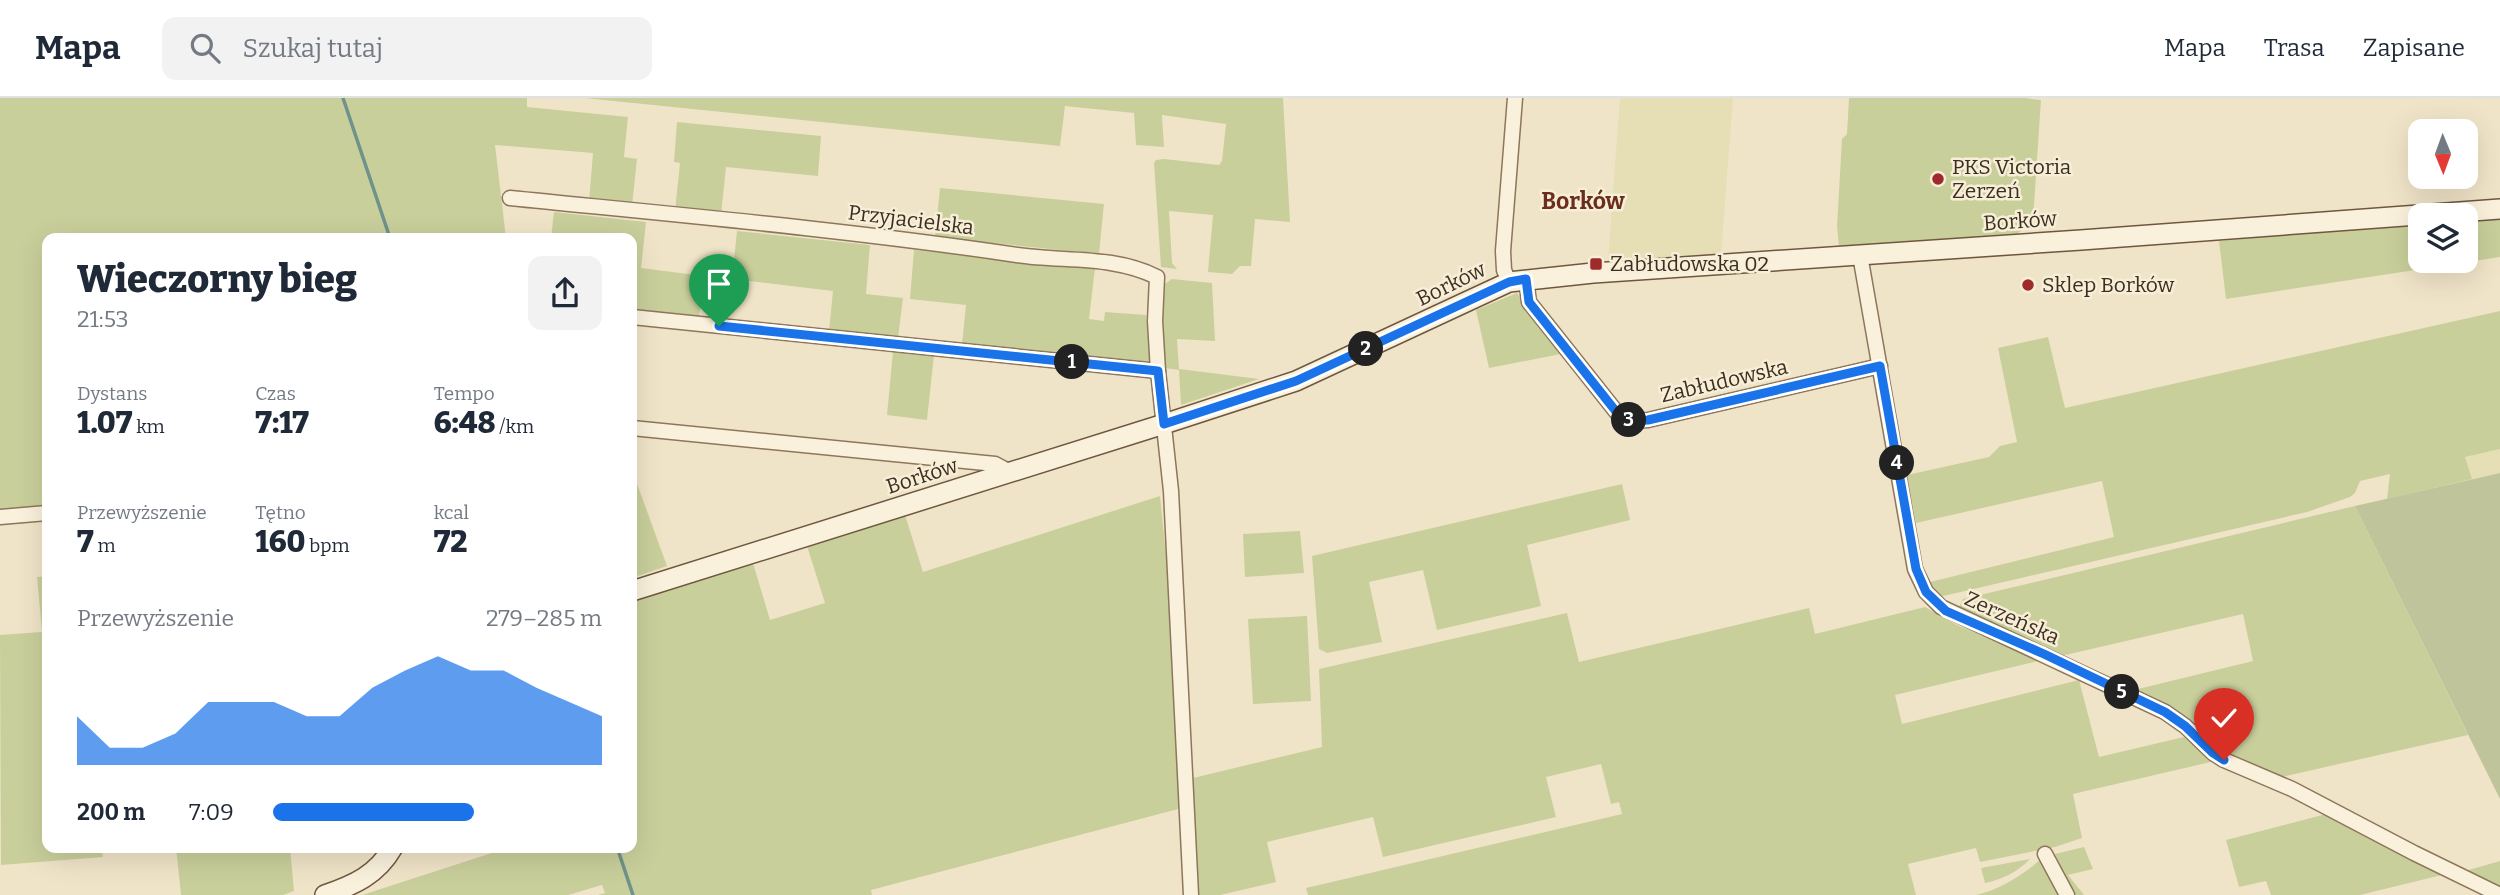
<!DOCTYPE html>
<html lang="pl">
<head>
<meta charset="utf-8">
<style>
	:root { --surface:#fff; --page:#f2f2f3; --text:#1f2937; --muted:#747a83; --line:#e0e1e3; --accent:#1a73e8 }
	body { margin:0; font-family:Bitter,serif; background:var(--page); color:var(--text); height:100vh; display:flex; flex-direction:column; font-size:26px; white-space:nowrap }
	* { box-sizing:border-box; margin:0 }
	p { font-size:23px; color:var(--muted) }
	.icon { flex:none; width:38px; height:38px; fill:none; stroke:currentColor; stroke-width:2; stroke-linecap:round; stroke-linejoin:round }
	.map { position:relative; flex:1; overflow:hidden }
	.details { position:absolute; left:42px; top:135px; width:595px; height:620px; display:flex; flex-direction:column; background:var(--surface); border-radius:14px; box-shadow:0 7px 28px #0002 }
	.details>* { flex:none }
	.needle { width:46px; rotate:179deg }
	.tools { position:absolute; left:2408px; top:21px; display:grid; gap:14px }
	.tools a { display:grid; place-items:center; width:70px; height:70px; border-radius:14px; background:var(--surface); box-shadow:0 7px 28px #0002; font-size:35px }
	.pin { position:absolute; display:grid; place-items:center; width:60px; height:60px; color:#fff; margin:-72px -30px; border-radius:50% 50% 50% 0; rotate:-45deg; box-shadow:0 0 7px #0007 }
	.pin .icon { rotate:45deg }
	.km { position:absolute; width:35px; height:35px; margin:-18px; border-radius:50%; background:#222; color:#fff; font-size:19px; line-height:35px; text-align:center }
	.round { display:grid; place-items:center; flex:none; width:74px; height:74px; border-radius:14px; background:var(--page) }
	.head { display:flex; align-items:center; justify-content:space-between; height:119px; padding:0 35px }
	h1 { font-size:38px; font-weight:800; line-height:52px }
	.stats { display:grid; grid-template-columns:repeat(3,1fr); gap:10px; height:119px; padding:7px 35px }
	.stats div { display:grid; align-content:center }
	.stats b { font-size:30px; font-weight:800 }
	.stats small { font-size:19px; font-weight:400 }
	.stats p { font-size:19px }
	.chart { height:196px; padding:14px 35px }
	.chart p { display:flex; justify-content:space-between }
	.chart svg { width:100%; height:126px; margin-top:7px; fill:var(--accent); opacity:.7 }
	ul { padding:0 35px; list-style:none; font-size:23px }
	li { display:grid; grid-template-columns:112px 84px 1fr; align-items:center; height:52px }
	li i { height:18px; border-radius:9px; background:var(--accent) }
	header { display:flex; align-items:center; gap:42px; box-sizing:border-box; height:98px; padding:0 35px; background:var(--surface); border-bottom:2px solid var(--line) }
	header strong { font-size:33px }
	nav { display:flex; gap:38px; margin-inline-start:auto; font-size:24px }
	.search { width:490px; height:63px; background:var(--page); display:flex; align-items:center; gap:18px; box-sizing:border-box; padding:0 24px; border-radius:14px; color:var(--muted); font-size:26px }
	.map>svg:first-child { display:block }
	.farmland { fill:#e6deb5 }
	.green { fill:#c9cf9b }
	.cemetery { fill:#bfc49a }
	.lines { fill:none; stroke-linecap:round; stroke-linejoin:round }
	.stream { stroke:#6f938a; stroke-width:3.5 }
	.street-casing { stroke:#8d765c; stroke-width:17 }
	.secondary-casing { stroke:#6f573f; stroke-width:22 }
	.street { stroke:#faf1dc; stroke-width:14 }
	.secondary { stroke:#faf1dc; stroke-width:19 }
	.route-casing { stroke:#fff; stroke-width:14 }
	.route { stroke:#1a73e8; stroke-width:9 }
	.poi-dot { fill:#9e2a2b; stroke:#f7eed8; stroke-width:2.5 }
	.labels { text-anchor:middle; stroke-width:5; stroke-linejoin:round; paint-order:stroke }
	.poi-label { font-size:21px; fill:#3d2e20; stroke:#f7eed8; text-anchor:start }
	.street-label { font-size:21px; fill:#3d2e20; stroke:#f7eed8 }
	.neighbourhood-label { font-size:23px; font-weight:bold; fill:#6b2e1e; stroke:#f7eed8 }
</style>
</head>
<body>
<header>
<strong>Mapa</strong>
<div class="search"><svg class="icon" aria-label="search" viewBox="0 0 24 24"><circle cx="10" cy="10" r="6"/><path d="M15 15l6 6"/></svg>Szukaj tutaj</div>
<nav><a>Mapa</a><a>Trasa</a><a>Zapisane</a></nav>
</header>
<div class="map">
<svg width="2500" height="797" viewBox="0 0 2500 797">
	<rect width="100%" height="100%" fill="#f0e4c8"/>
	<!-- farmland -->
	<g class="farmland">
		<polygon points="1620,0 1733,0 1721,156 1608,164"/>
		<polygon points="2500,351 2500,375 2472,381 2465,359"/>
	</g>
	<!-- green -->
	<g class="green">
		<polygon points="0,0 527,0 527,9 628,19 624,59 637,61 632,108 589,104 593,55 495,47 506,140 47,140 47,408 0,411"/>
		<polygon points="584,0 1283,0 1290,124 1255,121 1251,168 1240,168 1232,176 1208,174 1213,117 1169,113 1172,165 1177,171 1161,169 1154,65 1156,62 1164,61 1219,67 1222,63 1226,26 1162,17 1164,49 1136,47 1134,15 1065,8 1060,48"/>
		<polygon points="1849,0 2025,0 2041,2 2033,122 2015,138 1839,148 1837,129 1842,41 1847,36"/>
		<polygon points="677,24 821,38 818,78 726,69 721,117 675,113 680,65 674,64"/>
		<polygon points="940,90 1104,106 1099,156 935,139"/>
		<polygon points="554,114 646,124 641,170 704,178 699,219 632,213 632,140 551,140"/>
		<polygon points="2500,119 2500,159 2226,201 2219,143 2420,125 2420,163 2466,163 2466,122"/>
		<polygon points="737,133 870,147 866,196 903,200 898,240 829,233 833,193 732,181"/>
		<polygon points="914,152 1095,170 1089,221 1104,223 1105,214 1146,217 1150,264 962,246 966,207 910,201"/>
		<polygon points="1172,181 1212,185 1215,243 1177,241 1179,271 1259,281 1181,307 1179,272 1165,270 1162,205 1163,187"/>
		<polygon points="1517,195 1561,256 1489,270 1476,212"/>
		<polygon points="2500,213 2500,351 2465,359 2472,381 2387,401 2390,376 2360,383 2355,395 2350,399 2307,414 1939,499 1932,491 1930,484 2114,439 2102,383 1916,425 1907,377 1989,359 2000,348 2017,344 1998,250 2048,239 2065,310"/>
		<polygon points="893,253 934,257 927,322 887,317"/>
		<polygon points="632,372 667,468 632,480"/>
		<polygon points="1622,386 1630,422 1527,447 1541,508 1437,532 1423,472 1369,484 1382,544 1327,555 1319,551 1312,458"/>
		<polygon points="1160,398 1176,556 1182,710 871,792 872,797 598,797 605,795 602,787 568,797 362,797 498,753 497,749 632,749 632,502 753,465 770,522 825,505 807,448 905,417 923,474"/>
		<polygon points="2355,408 2468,637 2281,679 2230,658 2186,622 2130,593 2253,563 2243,516 2061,558 1958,511 1963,501"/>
		<polygon points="1300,433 1304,475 1245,479 1243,436"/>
		<polygon points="47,478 47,749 101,749 103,759 1,767 0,537 42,534 37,479"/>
		<polygon points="1925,509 1957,527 2042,562 1895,597 1902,626 2079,582 2099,659 2184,639 2215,663 2073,696 2082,740 2055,749 1980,764 1976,750 1908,766 1916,797 1308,797 1306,790 1622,716 1619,704 1611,706 1601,666 1546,679 1556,719 1383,759 1373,719 1267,744 1276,784 1220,797 1198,797 1193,680 1322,649 1319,571 1567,515 1579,564 1809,510 1815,536"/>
		<polygon points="1307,518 1311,603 1253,606 1248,521"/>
		<polygon points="2330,715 2450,775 2360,797 2271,797 2266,783 2239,789 2226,742"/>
		<polygon points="176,749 290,749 294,793 283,797 181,797"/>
		<polygon points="2084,749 2093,771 2068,777 2084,797 2073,797 2055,756"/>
		<path d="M2030,761C2016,775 2003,781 1985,785L1981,770Z"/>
		<path d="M2041,761L2065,797H1976C1999,792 2023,777 2041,761Z"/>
		<polygon points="2500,763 2500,792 2465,773"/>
	</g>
	<!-- cemetery -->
	<polygon class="cemetery" points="2500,375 2500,701 2355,408"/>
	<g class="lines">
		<!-- stream -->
		<g class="stream">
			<polyline points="343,0 390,140"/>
			<polyline points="617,749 633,797"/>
		</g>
		<defs>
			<g id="street">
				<path d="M510,100C679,117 849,132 1017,157C1064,164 1113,157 1157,179L1155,223L1158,273L1171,393L1191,797"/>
				<polyline points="1860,157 1915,471 1926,494 1941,509 2165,614 2185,628 2213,655 2224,662 2292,691 2414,755 2500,797"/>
				<polyline points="1526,181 1529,204 1618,316 1631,323 1648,322 1880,268"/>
				<polyline points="1509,184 1504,172 1503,153 1515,0"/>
				<polyline points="632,219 1158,273"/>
				<polyline points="632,330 995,366 1010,374"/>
				<polyline points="0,419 47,415"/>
				<polyline points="2045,756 2067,797"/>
			</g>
			<g id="secondary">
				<polyline points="632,493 1164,326 1296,283 1509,184 1593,175 2081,142 2500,111"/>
				<path d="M325,797C354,787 377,777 393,749"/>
			</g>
		</defs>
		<!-- street casing -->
		<use href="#street" class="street-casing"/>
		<!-- secondary casing -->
		<use href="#secondary" class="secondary-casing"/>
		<!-- street -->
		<use href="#street" class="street"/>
		<!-- secondary -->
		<use href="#secondary" class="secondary"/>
	</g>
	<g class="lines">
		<defs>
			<polyline id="route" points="719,228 1158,273 1164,326 1296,283 1509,184 1526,181 1529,204 1618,316 1631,323 1648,322 1880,268 1916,471 1926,494 1946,513 2044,556 2165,614 2185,628 2213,655 2224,662"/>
		</defs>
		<!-- route casing -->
		<use href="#route" class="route-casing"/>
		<!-- route -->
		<use href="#route" class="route"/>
	</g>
	<!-- markers -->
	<g class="poi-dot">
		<circle cx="1938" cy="81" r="7"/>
		<rect x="1589" y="159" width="14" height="14" rx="3.5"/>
		<circle cx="2028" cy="187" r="7"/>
	</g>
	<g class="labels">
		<!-- poi labels -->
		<g class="poi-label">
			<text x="1952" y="76">PKS Victoria<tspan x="1952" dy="24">Zerzeń</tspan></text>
			<text x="1610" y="173">Zabłudowska 02</text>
			<text x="2042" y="194">Sklep Borków</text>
		</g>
		<!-- street labels -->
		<g class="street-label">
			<text transform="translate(911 122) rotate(7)" y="7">Przyjacielska</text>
			<text transform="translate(2020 123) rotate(-4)" y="7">Borków</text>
			<text transform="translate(1451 186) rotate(-26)" y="7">Borków</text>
			<text transform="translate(1724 283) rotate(-13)" y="7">Zabłudowska</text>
			<text transform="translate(922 378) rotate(-18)" y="7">Borków</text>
			<text transform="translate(2012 520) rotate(24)" y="7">Zerzeńska</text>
		</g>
		<!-- neighbourhood labels -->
		<g class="neighbourhood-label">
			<text x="1583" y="111">Borków</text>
		</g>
	</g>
</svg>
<div class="tools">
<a><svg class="needle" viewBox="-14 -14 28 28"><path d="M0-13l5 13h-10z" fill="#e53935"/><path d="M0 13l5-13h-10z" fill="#747a83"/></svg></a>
<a><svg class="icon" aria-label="layers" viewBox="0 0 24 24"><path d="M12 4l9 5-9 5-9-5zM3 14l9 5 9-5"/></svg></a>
</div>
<div class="pin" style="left:719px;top:228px;background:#1e9e55"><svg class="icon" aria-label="arrive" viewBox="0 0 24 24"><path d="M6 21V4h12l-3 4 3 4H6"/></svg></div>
<div class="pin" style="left:2224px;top:662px;background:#d93025"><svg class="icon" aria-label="check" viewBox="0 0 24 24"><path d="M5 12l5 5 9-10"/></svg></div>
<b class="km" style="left:1072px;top:264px">1</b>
<b class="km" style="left:1366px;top:251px">2</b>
<b class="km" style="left:1629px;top:322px">3</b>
<b class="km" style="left:1897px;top:365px">4</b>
<b class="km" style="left:2122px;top:594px">5</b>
<section class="details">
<div class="head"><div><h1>Wieczorny bieg</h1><p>21:53</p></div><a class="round"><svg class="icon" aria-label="share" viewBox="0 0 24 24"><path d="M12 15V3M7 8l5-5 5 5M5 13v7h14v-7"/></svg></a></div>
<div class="stats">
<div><p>Dystans</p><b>1.07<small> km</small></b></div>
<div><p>Czas</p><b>7:17</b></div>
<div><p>Tempo</p><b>6:48<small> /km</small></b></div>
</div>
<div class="stats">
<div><p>Przewyższenie</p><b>7<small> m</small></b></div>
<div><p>Tętno</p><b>160<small> bpm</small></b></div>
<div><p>kcal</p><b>72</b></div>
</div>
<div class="chart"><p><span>Przewyższenie</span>279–285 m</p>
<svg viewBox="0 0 160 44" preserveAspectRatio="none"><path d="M0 44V27L10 38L20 38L30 33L40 22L50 22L60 22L70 27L80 27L90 17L100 11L110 6L120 11L130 11L140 17L150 22L160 27V44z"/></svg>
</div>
<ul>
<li><b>200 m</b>7:09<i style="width:61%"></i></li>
</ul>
</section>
</div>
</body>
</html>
